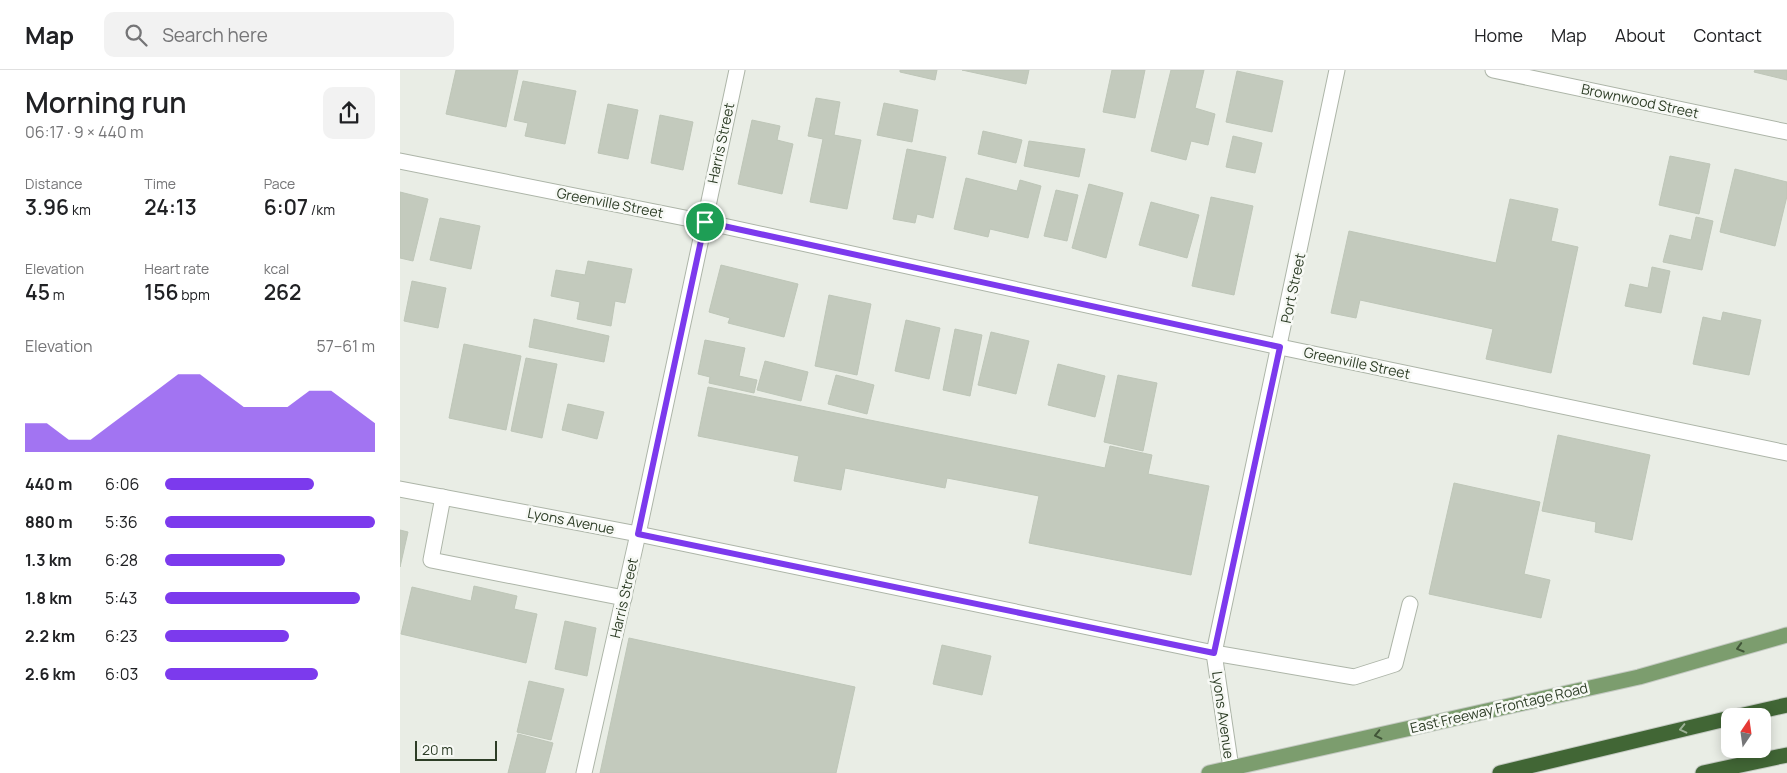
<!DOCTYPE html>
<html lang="en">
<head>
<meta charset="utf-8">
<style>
	:root { --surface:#fff; --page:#f2f2f2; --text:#202124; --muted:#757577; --line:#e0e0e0; --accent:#7c3aed }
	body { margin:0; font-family:Manrope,sans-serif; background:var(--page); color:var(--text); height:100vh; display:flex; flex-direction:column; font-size:19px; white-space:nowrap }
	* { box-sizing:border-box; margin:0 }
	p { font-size:16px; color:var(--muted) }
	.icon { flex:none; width:28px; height:28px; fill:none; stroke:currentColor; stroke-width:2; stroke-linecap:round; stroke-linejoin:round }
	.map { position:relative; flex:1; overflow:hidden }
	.details { display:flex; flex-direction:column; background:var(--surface); width:400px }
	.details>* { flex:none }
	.needle { width:32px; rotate:13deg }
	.buttons { position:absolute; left:1321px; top:638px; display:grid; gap:10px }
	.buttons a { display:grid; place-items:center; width:50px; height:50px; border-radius:10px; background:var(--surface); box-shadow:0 2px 12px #0003; font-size:25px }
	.scale { position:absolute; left:15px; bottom:12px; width:82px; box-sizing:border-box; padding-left:5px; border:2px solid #2d3d26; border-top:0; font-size:14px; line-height:18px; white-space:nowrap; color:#2d3d26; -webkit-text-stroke:4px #f7f9f5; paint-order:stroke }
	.pin { position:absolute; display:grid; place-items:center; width:42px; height:42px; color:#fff; margin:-21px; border:2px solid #fff; border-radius:50%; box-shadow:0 1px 5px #0007 }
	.round { display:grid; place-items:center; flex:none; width:52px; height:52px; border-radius:10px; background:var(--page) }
	.headline { display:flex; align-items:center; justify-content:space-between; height:85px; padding:0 25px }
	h1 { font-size:28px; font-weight:600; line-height:38px }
	.figures { display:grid; grid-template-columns:repeat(3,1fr); gap:8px; height:85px; padding:5px 25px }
	.figures div { display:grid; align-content:center }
	.figures b { font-size:21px; font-weight:600 }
	.figures small { font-size:14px; font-weight:400 }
	.figures p { font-size:14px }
	.chart { height:140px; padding:10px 25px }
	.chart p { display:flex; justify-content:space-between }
	.chart svg { width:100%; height:90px; margin-top:5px; fill:var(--accent); opacity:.7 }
	ul { padding:0 25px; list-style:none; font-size:16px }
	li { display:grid; grid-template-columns:80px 60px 1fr; align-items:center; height:38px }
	li i { height:12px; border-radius:6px; background:var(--accent) }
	header { display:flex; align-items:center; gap:30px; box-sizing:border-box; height:70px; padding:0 25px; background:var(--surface); border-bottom:1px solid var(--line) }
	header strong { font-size:24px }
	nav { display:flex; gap:28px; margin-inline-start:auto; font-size:18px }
	.search { width:350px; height:45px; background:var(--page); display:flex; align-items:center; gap:12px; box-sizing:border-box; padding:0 18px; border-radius:10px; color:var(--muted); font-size:19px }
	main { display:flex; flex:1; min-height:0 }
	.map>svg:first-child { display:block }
	.building { fill:#c3cabd; stroke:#bec6b8 }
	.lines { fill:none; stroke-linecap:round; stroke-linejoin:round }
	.minor-casing { stroke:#adb5a8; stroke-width:17 }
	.major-casing { stroke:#c4c9c2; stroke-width:17 }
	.highway-casing { stroke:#c4c9c2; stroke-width:17 }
	.minor { stroke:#fff; stroke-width:15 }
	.major { stroke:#7c9d6e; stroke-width:15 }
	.highway { stroke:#416635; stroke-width:15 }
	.oneway { stroke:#415538 }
	.oneway2 { stroke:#9cb095 }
	.route-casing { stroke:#fff; stroke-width:10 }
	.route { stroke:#7c3aed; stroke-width:6 }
	.labels { text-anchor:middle; stroke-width:5; stroke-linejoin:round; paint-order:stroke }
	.street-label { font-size:14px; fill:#2d3d26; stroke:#f7f9f5 }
</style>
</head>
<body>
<header>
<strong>Map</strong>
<div class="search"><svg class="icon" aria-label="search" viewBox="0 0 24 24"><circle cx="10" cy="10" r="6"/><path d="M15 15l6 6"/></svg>Search here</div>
<nav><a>Home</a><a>Map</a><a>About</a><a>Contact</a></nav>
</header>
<main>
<section class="details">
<div class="headline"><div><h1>Morning run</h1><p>06:17 · 9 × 440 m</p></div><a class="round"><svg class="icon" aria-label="share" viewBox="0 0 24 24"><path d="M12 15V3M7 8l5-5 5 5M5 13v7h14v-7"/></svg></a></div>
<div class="figures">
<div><p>Distance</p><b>3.96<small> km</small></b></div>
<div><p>Time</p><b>24:13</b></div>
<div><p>Pace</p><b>6:07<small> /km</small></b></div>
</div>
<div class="figures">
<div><p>Elevation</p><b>45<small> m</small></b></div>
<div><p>Heart rate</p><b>156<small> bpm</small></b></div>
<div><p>kcal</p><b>262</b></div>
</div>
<div class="chart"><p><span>Elevation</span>57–61 m</p>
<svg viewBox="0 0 160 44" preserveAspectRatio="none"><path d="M0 44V30L10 30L20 38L30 38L40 30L50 22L60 14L70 6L80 6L90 14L100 22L110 22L120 22L130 14L140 14L150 22L160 30V44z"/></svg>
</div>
<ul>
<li><b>440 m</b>6:06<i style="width:71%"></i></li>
<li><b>880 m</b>5:36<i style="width:100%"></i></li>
<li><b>1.3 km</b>6:28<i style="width:57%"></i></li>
<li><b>1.8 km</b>5:43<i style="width:93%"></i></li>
<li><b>2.2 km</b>6:23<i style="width:59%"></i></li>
<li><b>2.6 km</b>6:03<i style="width:73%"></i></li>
</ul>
</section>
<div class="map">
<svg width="1387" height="703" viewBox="0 0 1387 703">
	<rect width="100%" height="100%" fill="#e9ede5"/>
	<!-- building -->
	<g class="building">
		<polygon points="56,0 118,0 106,57 46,44"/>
		<polygon points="500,0 537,0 535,10 500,2"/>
		<polygon points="562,0 629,0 626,14"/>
		<polygon points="712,0 745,0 735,48 703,42"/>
		<polygon points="771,0 804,0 795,38 815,44 808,75 791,71 786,90 751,81"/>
		<polygon points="1355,0 1387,0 1387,10 1354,2"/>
		<polygon points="837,1 883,11 872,62 826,52"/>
		<polygon points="123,11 176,21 165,74 125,66 128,53 114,50"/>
		<polygon points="416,28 440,32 434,65 461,70 447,139 410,132 423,69 408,66"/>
		<polygon points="484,33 518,40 512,72 477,65"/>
		<polygon points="208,34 238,40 228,89 198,83"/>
		<polygon points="260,45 293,52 283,100 251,93"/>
		<polygon points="352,50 380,56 377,70 393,74 382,124 338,114"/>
		<polygon points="583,61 622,70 616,93 578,84"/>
		<polygon points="833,66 862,73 855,103 826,97"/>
		<polygon points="629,71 685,79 679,107 624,96"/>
		<polygon points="507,79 546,87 533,148 517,144 515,153 493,149"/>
		<polygon points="1270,86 1310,94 1299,144 1259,135"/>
		<polygon points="1335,99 1387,112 1387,126 1375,176 1320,162"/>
		<polygon points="566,108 617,121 620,110 641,116 628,168 590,159 588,167 554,159"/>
		<polygon points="689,114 723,123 706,188 672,178"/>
		<polygon points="656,120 678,125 667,171 644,166"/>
		<polygon points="0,122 28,129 13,191 0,188"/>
		<polygon points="811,127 853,136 834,225 792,216"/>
		<polygon points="1110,129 1158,139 1151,171 1178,177 1151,303 1086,289 1093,259 960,230 956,248 931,243 949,161 1096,193"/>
		<polygon points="751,132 799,145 787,188 739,175"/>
		<polygon points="1296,147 1313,151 1302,200 1263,192 1270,165 1291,170"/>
		<polygon points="40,148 80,156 71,199 30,190"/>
		<polygon points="188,191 232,199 225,233 215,231 211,256 177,249 180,232 151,226 156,200 185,205"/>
		<polygon points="321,195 398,214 384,267 328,253 330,248 309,242"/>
		<polygon points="1252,197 1270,201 1261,243 1225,236 1230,214 1248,218"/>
		<polygon points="12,211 46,218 38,258 4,251"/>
		<polygon points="429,225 471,234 457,305 415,296"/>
		<polygon points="1323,242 1361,250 1349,305 1293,294 1303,247 1321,251"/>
		<polygon points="134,249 209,266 204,292 129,277"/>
		<polygon points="506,250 540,258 529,309 495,301"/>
		<polygon points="555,259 582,265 570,326 543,320"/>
		<polygon points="591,262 629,271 616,324 578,315"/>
		<polygon points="305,270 345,278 339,306 357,310 354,323 309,313 310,307 298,304"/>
		<polygon points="64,274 121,286 106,360 49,348"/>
		<polygon points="126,288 157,294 142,368 111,361"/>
		<polygon points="365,291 408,302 401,331 357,320"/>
		<polygon points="658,294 705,306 695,347 648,335"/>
		<polygon points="436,305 474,315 467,344 428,334"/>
		<polygon points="718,305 757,313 743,381 704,372"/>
		<polygon points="308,317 705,398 710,376 752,385 748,404 809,416 791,505 629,473 639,426 547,408 545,418 445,398 441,420 394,411 399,386 298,366"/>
		<polygon points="168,334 204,342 197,369 162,360"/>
		<polygon points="1158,365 1250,385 1232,470 1195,462 1196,452 1142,441"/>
		<polygon points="1054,413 1140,432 1124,504 1150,510 1141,548 1029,524"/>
		<polygon points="0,460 8,462 0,497"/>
		<polygon points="74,516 117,526 114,539 137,544 126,593 1,564 12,517 71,531"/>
		<polygon points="165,551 196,558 187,606 155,599"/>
		<polygon points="229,568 455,617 436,703 200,703"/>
		<polygon points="542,575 591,586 582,625 533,614"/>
		<polygon points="129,611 164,619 151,670 117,662"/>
		<polygon points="118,664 153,673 145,703 108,703"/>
	</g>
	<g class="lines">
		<defs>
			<g id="minor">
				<polyline points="1093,0 1387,62"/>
				<polyline points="0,91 305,152 880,277 1387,383"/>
				<polyline points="0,419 238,464 814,583 954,607 995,594 1010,534"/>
				<polyline points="43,427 31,490 224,528"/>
				<polyline points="831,698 814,583 937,0"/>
				<polyline points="184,703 238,464 337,0"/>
			</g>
			<polyline id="major" points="809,703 1239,607 1387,565"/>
			<g id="highway">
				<polyline points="1339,646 1387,635"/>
				<polyline points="1100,703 1330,648"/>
				<polyline points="1303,703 1387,685"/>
			</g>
		</defs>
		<!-- minor casing -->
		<use href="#minor" class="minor-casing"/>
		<!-- major casing -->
		<use href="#major" class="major-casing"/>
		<!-- highway casing -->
		<use href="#highway" class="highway-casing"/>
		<!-- minor -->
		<use href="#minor" class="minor"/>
		<!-- major -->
		<use href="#major" class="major"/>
		<!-- highway -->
		<use href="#highway" class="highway"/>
	</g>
	<!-- one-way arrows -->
	<defs><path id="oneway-chevron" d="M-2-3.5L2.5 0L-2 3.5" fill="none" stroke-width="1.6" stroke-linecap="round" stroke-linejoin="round" transform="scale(1.25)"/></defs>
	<g class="oneway">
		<use href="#oneway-chevron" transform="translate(1340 578) rotate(164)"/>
		<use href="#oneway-chevron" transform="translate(978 665) rotate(167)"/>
	</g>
	<use class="oneway2" href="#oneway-chevron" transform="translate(1283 659) rotate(167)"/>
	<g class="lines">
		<defs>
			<polygon id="route" points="305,152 880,277 814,583 238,464"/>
		</defs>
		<!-- route casing -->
		<use href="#route" class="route-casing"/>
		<!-- route -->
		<use href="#route" class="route"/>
	</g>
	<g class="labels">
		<!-- street labels -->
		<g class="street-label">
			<text transform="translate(1240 31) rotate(12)" y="5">Brownwood Street</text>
			<text transform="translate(321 73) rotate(-78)" y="5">Harris Street</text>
			<text transform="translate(210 133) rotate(11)" y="5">Greenville Street</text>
			<text transform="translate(893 218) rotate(-78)" y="5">Port Street</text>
			<text transform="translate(957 293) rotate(12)" y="5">Greenville Street</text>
			<text transform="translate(171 451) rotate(11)" y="5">Lyons Avenue</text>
			<text transform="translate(224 528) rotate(-77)" y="5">Harris Street</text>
			<text transform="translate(1099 638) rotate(-13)" y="5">East Freeway Frontage Road</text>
			<text transform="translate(823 645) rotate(82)" y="5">Lyons Avenue</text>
		</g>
	</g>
</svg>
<div class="buttons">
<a><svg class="needle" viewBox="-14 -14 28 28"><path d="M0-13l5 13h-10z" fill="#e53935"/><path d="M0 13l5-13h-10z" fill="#757577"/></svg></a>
</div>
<div class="scale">20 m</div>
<div class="pin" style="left:305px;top:152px;background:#1e9e55"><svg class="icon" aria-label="arrive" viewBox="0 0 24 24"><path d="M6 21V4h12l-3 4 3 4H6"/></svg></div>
</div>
</main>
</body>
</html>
